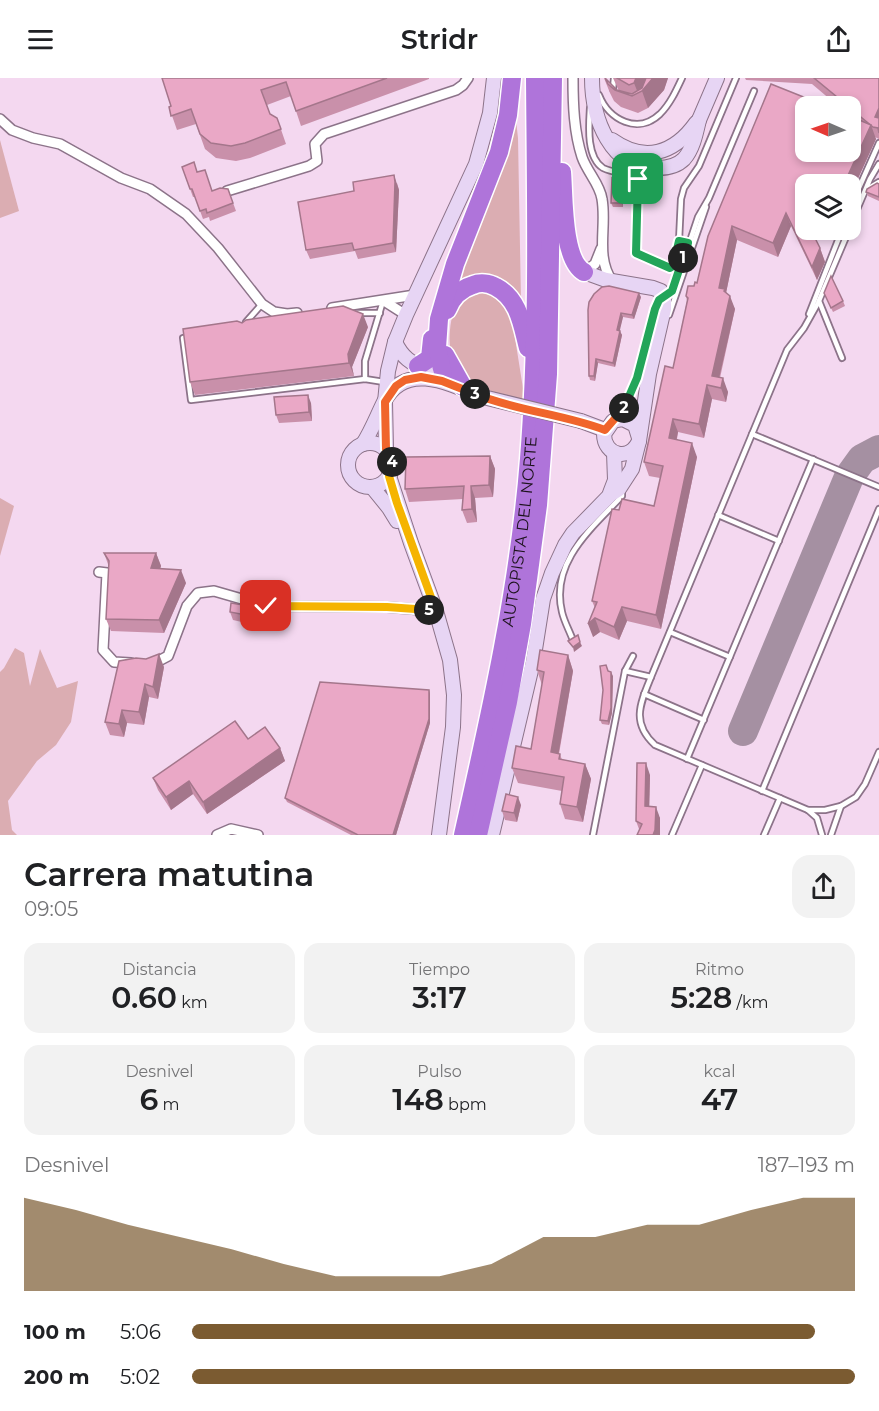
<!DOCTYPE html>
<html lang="es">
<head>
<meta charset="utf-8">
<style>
	:root { --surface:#fff; --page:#f2f2f2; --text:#202124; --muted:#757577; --accent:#7b5b31 }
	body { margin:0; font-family:Montserrat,sans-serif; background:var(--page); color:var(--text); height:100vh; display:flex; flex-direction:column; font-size:22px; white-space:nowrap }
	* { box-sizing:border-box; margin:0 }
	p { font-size:20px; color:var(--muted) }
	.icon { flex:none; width:33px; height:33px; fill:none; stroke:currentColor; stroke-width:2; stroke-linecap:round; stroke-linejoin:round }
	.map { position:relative; height:757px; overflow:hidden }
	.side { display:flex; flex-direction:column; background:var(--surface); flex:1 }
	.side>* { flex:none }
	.needle { width:39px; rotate:272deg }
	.fabs { position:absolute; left:795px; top:18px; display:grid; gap:12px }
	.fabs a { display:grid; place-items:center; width:66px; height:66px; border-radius:12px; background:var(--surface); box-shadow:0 3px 9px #0003; font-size:30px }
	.pin { position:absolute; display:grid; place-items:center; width:51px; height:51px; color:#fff; margin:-26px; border-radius:12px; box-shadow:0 3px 9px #0006 }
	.km { position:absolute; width:30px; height:30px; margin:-15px; border-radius:50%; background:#222; color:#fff; font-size:16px; line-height:30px; text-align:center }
	.round { display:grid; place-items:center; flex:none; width:63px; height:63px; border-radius:18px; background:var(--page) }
	.overview { display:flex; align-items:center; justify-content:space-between; height:102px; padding:0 24px }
	h1 { font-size:33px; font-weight:600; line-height:45px }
	.metrics { display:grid; grid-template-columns:repeat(3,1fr); gap:9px; height:102px; padding:6px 24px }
	.metrics div { display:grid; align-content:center; border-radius:15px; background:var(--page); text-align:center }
	.metrics b { font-size:30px; font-weight:600 }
	.metrics small { font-size:16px; font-weight:400 }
	.metrics p { font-size:16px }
	.chart { height:168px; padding:12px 24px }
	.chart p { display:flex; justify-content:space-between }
	.chart svg { width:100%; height:108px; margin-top:6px; fill:var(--accent); opacity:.7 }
	ul { padding:0 24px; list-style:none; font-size:20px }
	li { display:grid; grid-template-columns:96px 72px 1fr; align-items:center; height:45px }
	li i { height:15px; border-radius:8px; background:var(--accent) }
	header { display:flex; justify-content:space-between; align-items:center; height:78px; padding:0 24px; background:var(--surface); font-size:27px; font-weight:600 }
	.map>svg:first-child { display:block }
	.green { fill:#dbadb2 }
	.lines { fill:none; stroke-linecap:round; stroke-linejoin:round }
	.taxiway { stroke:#a590a2; stroke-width:30 }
	.service-casing { stroke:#8c7389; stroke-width:8 }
	.minor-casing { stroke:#8c7389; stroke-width:12 }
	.secondary-casing { stroke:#8c7389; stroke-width:16 }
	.motorway-casing { stroke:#fff; stroke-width:21 }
	.service { stroke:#fff; stroke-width:4.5 }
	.minor { stroke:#fff; stroke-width:9 }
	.secondary { stroke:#e7d5f4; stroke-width:14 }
	.motorway { stroke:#af74da; stroke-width:18 }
	.secondary-bridge-casing { stroke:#8c7389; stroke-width:16; stroke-linecap:butt }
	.secondary-bridge { stroke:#e7d5f4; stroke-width:14 }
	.wall { fill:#c990aa }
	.shaded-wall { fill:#a4768b }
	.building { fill:#eaa8c6; stroke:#a4768b; stroke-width:1.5 }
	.split-1-casing { stroke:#fff; stroke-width:12 }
	.split-2-casing { stroke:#fff; stroke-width:12 }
	.split-3-casing { stroke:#fff; stroke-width:12 }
	.split-4-casing { stroke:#fff; stroke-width:12 }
	.split-5-casing { stroke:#fff; stroke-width:12 }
	.split-6-casing { stroke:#fff; stroke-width:12 }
	.split-1 { stroke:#22a559; stroke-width:8 }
	.split-2 { stroke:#22a559; stroke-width:8 }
	.split-3 { stroke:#f0652b; stroke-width:8 }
	.split-4 { stroke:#f0652b; stroke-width:8 }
	.split-5 { stroke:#f5b400; stroke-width:8 }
	.split-6 { stroke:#f5b400; stroke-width:8 }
	.labels { text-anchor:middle; stroke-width:4.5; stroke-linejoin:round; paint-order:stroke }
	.street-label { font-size:16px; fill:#1c121b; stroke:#f4d8f0 }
</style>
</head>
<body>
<header><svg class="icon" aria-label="menu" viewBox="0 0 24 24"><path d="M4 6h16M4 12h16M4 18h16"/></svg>Stridr<svg class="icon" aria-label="share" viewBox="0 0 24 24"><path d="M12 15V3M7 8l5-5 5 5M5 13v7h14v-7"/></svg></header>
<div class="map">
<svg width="879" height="757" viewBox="0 0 879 757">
	<rect width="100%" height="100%" fill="#f4d8f0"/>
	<!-- green -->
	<g class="green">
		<polygon points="515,33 518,60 521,223 506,204 490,200 455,208"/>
		<polygon points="0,62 19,133 0,140"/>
		<path d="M483,214L498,221L512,241L525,323C484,312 445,303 450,252C453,225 459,222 483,214Z"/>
		<polygon points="0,420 14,428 0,478"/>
		<polygon points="15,570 24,575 30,608 40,571 57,610 78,603 71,644 56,667 37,683 8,723 12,752 17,757 0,757 0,594 4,590"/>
	</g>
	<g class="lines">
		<!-- taxiway -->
		<polyline class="taxiway" points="743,653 849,399 862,381 879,372"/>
		<defs>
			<g id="service">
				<polyline points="613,11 614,0"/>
				<path d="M599,17C609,42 638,57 660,36C670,26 676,13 682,0"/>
				<path d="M590,30C589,47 586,79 603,90C613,95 625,95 636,99L639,104L637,175L670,190L673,187L679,163L681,121L684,110L699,88L736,0"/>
				<polyline points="869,110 879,104"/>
				<polyline points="850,130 879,65"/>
				<polyline points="850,148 870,101 879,86"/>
				<polyline points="667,216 672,213 676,205 698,139 709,120 754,13"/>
				<polyline points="819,223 842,280"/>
				<polyline points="356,235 380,235"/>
				<polyline points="809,236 842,152"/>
				<polyline points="669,237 706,129"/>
				<polyline points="246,244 262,226"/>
				<polyline points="190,259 183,260 191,322 365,301 384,304"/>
				<polyline points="365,301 365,283 383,223"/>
				<polyline points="620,337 637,300 655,231 660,221"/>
				<polyline points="752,356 879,409"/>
				<polyline points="392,382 402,381"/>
				<polyline points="718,437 779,463"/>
				<polyline points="670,554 730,579"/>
				<path d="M572,560C569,552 564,543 562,534C550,484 591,451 622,418V413"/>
				<polyline points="625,593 651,599"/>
				<polyline points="644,616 704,642"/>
				<polyline points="687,681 813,381"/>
				<polyline points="762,713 879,431"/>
				<polyline points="808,732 825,732 841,728"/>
				<polyline points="593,757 625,593 633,578"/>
				<polyline points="672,757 702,687"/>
				<polyline points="764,757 780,720"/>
				<path d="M822,757L817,740L808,732L655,667C631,645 640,626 651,599L787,272L804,250L818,225L849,152"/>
				<polyline points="831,757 841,728 856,719 865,706 879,674"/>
			</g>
			<g id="minor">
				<path d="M573,0C573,27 574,54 582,79C587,94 600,106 602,121C607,149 595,178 612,203"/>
				<polyline points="0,41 12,52 33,60 60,66 121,100 150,111 186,136 218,170 262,226 274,234 287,236 297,235"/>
				<polyline points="227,113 309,88 317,83 315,66 324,56 456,12 463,7 468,0"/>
				<polyline points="584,194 595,186 601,171"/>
				<polyline points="384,223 406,237"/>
				<polyline points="332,230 415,217"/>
				<polyline points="99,494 107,495 103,572 114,584 131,585"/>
				<polyline points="151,587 168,578 187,528 198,515 214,513 266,528 387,529 436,533"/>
				<polyline points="217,757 231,751 258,757"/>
			</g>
			<g id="secondary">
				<path d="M592,0C592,40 610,92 658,90C668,90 677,88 684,81C693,71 696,55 699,42"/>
				<polyline points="696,49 717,0"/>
				<path d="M612,62C644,85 674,76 696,45"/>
				<path d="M584,194L606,202L653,210L661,213L664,218V231L649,296L639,363C630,384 604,378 604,356L613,343L623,341L635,347L639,360"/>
				<path d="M395,264C402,279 411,286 427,291"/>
				<polyline points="581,343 605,352"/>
				<circle cx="370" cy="387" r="22"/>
				<path d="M363,366C372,352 377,338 384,324C404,284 447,304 479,318"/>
				<polyline points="386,371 385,324 388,293 395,264 406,237 476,86 490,35 494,0"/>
				<polyline points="389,398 411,465 436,533 450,582 454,617 453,649 439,757"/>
				<polyline points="372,409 389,430 397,443"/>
				<polyline points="610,415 615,402 614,375"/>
				<polyline points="492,757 533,584 543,521 552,495 565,467 573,455 610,417 619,411 632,391 639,363"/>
			</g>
			<g id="motorway">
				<path d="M562,94C564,117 562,182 584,194"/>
				<path d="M447,232C452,219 460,211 473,207C480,204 489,205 496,209C519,221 522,247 528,270"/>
				<polyline points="445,277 463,309"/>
				<polyline points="418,288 430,280 432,261"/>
				<polyline points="443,295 437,270 439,241 455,186 499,74 508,37 512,0"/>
				<path id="s1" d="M463,757C491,633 519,509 529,381C539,255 536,127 535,0"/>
				<polyline points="478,757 508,624 522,546 538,427 548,296 553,0"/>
			</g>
		</defs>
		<!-- service casing -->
		<use href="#service" class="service-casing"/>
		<!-- minor casing -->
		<use href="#minor" class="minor-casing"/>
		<!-- secondary casing -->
		<use href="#secondary" class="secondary-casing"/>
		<!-- motorway casing -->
		<use href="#motorway" class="motorway-casing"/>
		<!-- service -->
		<use href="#service" class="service"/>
		<!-- minor -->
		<use href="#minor" class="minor"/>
		<!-- secondary -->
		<use href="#secondary" class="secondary"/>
		<!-- motorway -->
		<use href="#motorway" class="motorway"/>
		<defs>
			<polyline id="secondary-bridge" points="479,318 581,343"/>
		</defs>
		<!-- secondary-bridge casing -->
		<use href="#secondary-bridge" class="secondary-bridge-casing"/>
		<!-- secondary-bridge -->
		<use href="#secondary-bridge" class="secondary-bridge"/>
	</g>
	<!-- wall -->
	<g class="wall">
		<polygon points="162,0 429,0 429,1 301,48 291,18 267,27 270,36 277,40 286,66 250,80 236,83 216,80 205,71 196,46 177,52 169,29 171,28"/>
		<polygon points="604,0 617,12 619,13 613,0 668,0 664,12 648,30 638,35 621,29 614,23 610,15"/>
		<polygon points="745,0 879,0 879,61 875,59 876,61 850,118 850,106 806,106 813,152 812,155 820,170 825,184 817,202 791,148 778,179 737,162 726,215 735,231 720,300 728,314 726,324 712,321 704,360 678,354 677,361 697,379 661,551 627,543 619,562 600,554 593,559 595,530 592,523 619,432 654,428 660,400 649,398 644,384 673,290 687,223 686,218 697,205 708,158 850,74 850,28 838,28 812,6 746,2"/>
		<polygon points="182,89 197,94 212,113 228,111 236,133 210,143 209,139 203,141 195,119 193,119"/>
		<polygon points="397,105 399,112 396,174 358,181 355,173 310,181 306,172"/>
		<polygon points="879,106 879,123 868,118 866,114"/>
		<polygon points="622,111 623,129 613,129 611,125"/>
		<polygon points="824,215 843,223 845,228 833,234"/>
		<polygon points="641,219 634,241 623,239 619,253 622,257 615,289 598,285 595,303 590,302 589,298 588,232"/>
		<polygon points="242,245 368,249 352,289 354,298 195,317 190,304"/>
		<polygon points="311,325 312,343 279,345 276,337"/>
		<polygon points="490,378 495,391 493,419 475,420 477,444 467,445 462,432 463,421 409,424 405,411"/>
		<polygon points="104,475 156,475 161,488 160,491 186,505 164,555 111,553 106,541 109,489"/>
		<polygon points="230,534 265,539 264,549 233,542"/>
		<polygon points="568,577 573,593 559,676 560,676 562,682 585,686 591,701 583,744 565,741 560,726 562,713 518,705 512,690 531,671 542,607 537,592"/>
		<polygon points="164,589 158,621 149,619 144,647 127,645 124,659 110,657 105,644"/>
		<polygon points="613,598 612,635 609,647 602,646 600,642"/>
		<polygon points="429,612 430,616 430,645 396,757 351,757 287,724 285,720"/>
		<polygon points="248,661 280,670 285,683 207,736 193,716 171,732 158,712 153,700"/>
		<polygon points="650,697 649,728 660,740 639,751 636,743"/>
		<polygon points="521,727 517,744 505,742 502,733"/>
	</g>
	<!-- shaded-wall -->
	<g class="shaded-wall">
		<polygon points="636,0 668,0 664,12 648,30 642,13 638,15 634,5"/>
		<polygon points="879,30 879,49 875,39"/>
		<polygon points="871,47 876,61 850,118 850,106 844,106"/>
		<polygon points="394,97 399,112 396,174 393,165"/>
		<polygon points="620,106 622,111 623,129 622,125"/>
		<polygon points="786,135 791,148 778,179 773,165"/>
		<polygon points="732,148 737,162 726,215 730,218 735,231 717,309 712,298 719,210"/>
		<polygon points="820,170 825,184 817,202 812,189"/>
		<polygon points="639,215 641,219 634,241 632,237"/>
		<polygon points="621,235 623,239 619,256 617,252"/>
		<polygon points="363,236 368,249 352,289 354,298 349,285 348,276"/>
		<polygon points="620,253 622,257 615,289 613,285"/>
		<polygon points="596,281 598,285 595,303 594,298"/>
		<polygon points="723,300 728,314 726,324 721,310"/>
		<polygon points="707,307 712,321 704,360 699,346"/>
		<polygon points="308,317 311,325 312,343 309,334"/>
		<polygon points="673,341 678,354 674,374 669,360"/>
		<polygon points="692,365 697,379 661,551 656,537"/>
		<polygon points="490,378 495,391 493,419 489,407"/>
		<polygon points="471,408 475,420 477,444 472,431"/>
		<polygon points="156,475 161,488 156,503 151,490"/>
		<polygon points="181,492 186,505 164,555 159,542"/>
		<polygon points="622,529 627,543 619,562 614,549"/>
		<polygon points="262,530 265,539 264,549 261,540"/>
		<polygon points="595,540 600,554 593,559 588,546"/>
		<polygon points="580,564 582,568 574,574 573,569"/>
		<polygon points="159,576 164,589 158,621 153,609"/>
		<polygon points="568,577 573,593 556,690 551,674"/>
		<polygon points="611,594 613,598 612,635 609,647 608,643"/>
		<polygon points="145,606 149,619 144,647 139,634"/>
		<polygon points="429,612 430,616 430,645 396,757 393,757"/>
		<polygon points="122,632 127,645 124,659 119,646"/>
		<polygon points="280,670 285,683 207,736 203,724"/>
		<polygon points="646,685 650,697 649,740 645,728"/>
		<polygon points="585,686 591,701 583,744 577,729"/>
		<polygon points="189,703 193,716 171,732 166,719"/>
		<polygon points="518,719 521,727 517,744 514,735"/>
		<polygon points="656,729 660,740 660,757 653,757"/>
	</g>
	<!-- building -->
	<g class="building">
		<polygon points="162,0 387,0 296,33 286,4 261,12 270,36 277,40 281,51 245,65 231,68 211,65 200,56 191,31 171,38 169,29 171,28"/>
		<polygon points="605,0 617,12 632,16 642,10 646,0 653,0 642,13 632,18 615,12 608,6"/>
		<polygon points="617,0 636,0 634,5 629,7"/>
		<polygon points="814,0 879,0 879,30 875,39 879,40 879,55 878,50 873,49 850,30 850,28 848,28"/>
		<polygon points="771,6 826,28 806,28 806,74 850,74 850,38 871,47 844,106 806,106 806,152 811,152 820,170 812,189 786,135 773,165 732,148 719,210 725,211 724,213 730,218 712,298 723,300 721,310 707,307 699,346 673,341 669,360 692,365 656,537 622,529 614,549 595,540 588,546 597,524 592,523 612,431 619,432 622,421 654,428 663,388 644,384 665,288 673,290 688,220 686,218 688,208 694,208 695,204 697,205 708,158"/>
		<polygon points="194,84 197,94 205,92 212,113 220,110 228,111 233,125 207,135 206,131 200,133 192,111 190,111 182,89"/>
		<polygon points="394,97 395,104 393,165 354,172 352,165 306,172 298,124 354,113 353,104"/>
		<polygon points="612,100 620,106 622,125 611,125"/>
		<polygon points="877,105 879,106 879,119 866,114 867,111"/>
		<polygon points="831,198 843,223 831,230 824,215"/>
		<polygon points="609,208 639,215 632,237 621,235 617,252 620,253 613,285 596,281 594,298 589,298 588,232 589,224 594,216 602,209"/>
		<polygon points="343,228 363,236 348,276 349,285 190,304 183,251 237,243 242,245 246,242"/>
		<polygon points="308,317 309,334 276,337 274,319"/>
		<polygon points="490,378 489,407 471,408 472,431 462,432 464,408 405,411 406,379"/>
		<polygon points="104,475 156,475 151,490 181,492 159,542 106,541 109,483"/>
		<polygon points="231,525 262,530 261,540 230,534"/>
		<polygon points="578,557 580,564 573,569 568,563"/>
		<polygon points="540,572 568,577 551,674 560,676 559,681 585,686 577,729 560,726 564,699 512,690 516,668 531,671 544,594 537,592"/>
		<polygon points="159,576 153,609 145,606 139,634 122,632 119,646 105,644 119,583 136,580 146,581"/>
		<polygon points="606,587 608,593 611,594 611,630 608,643 600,642 603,612 600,588"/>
		<polygon points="320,604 429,612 429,641 393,757 358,757 285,720"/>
		<polygon points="235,643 248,661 265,649 280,670 203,724 189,703 166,719 153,700"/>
		<polygon points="637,685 646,685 645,728 656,729 655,752 653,757 637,757 642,746 636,743"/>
		<polygon points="506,716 518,719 514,735 502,733"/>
	</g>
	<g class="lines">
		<defs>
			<polyline id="split-1" points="638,101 636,175 670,190 673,188 679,163 688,165 683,180"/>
			<polyline id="split-2" points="624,330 637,300 655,231 659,222 672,213 683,180"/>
			<path id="split-3" d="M475,316C517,333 563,336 605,352L624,330"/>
			<polyline id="split-4" points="392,384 386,371 385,324 396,308 405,302 421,299 442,303 475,316"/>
			<polyline id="split-5" points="392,384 389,398 397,425 436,533 429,532"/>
			<polyline id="split-6" points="266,528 387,529 429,532"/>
		</defs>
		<!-- split-1 casing -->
		<use href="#split-1" class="split-1-casing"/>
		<!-- split-2 casing -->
		<use href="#split-2" class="split-2-casing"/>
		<!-- split-3 casing -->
		<use href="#split-3" class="split-3-casing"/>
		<!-- split-4 casing -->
		<use href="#split-4" class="split-4-casing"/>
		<!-- split-5 casing -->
		<use href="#split-5" class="split-5-casing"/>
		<!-- split-6 casing -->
		<use href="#split-6" class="split-6-casing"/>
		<!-- split-1 -->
		<use href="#split-1" class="split-1"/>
		<!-- split-2 -->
		<use href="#split-2" class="split-2"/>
		<!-- split-3 -->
		<use href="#split-3" class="split-3"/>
		<!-- split-4 -->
		<use href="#split-4" class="split-4"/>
		<!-- split-5 -->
		<use href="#split-5" class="split-5"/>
		<!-- split-6 -->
		<use href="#split-6" class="split-6"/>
	</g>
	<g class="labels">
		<!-- street labels -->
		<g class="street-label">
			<text dy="6" stroke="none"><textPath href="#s1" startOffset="309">AUTOPISTA DEL NORTE</textPath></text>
		</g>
	</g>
</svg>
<div class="fabs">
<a><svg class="needle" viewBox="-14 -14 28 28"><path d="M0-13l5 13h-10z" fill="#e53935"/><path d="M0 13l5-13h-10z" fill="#757577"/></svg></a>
<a><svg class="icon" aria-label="layers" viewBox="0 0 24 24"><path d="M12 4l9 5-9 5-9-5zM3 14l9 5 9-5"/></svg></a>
</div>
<div class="pin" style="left:638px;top:101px;background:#1e9e55"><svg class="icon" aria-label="arrive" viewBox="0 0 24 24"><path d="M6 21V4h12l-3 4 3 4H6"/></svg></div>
<div class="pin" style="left:266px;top:528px;background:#d93025"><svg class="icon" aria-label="check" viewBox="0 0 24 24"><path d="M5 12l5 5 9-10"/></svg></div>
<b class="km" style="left:683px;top:180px">1</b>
<b class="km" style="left:624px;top:330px">2</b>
<b class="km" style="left:475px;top:316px">3</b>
<b class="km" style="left:392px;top:384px">4</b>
<b class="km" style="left:429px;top:532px">5</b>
</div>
<section class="side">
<div class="overview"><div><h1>Carrera matutina</h1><p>09:05</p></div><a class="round"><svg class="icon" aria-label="share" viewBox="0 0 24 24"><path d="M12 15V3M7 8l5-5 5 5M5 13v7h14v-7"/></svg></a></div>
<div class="metrics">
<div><p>Distancia</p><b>0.60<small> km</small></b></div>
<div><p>Tiempo</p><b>3:17</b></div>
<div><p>Ritmo</p><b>5:28<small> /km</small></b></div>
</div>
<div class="metrics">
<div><p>Desnivel</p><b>6<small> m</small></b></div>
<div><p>Pulso</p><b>148<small> bpm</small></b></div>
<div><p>kcal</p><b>47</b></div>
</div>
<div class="chart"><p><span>Desnivel</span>187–193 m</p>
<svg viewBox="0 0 160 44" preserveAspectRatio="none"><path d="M0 44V6L10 11L20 17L30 22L40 27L50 33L60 38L70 38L80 38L90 33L100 22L110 22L120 17L130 17L140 11L150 6L160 6V44z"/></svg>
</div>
<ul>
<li><b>100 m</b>5:06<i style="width:94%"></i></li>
<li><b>200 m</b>5:02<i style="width:100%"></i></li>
</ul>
</section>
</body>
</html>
